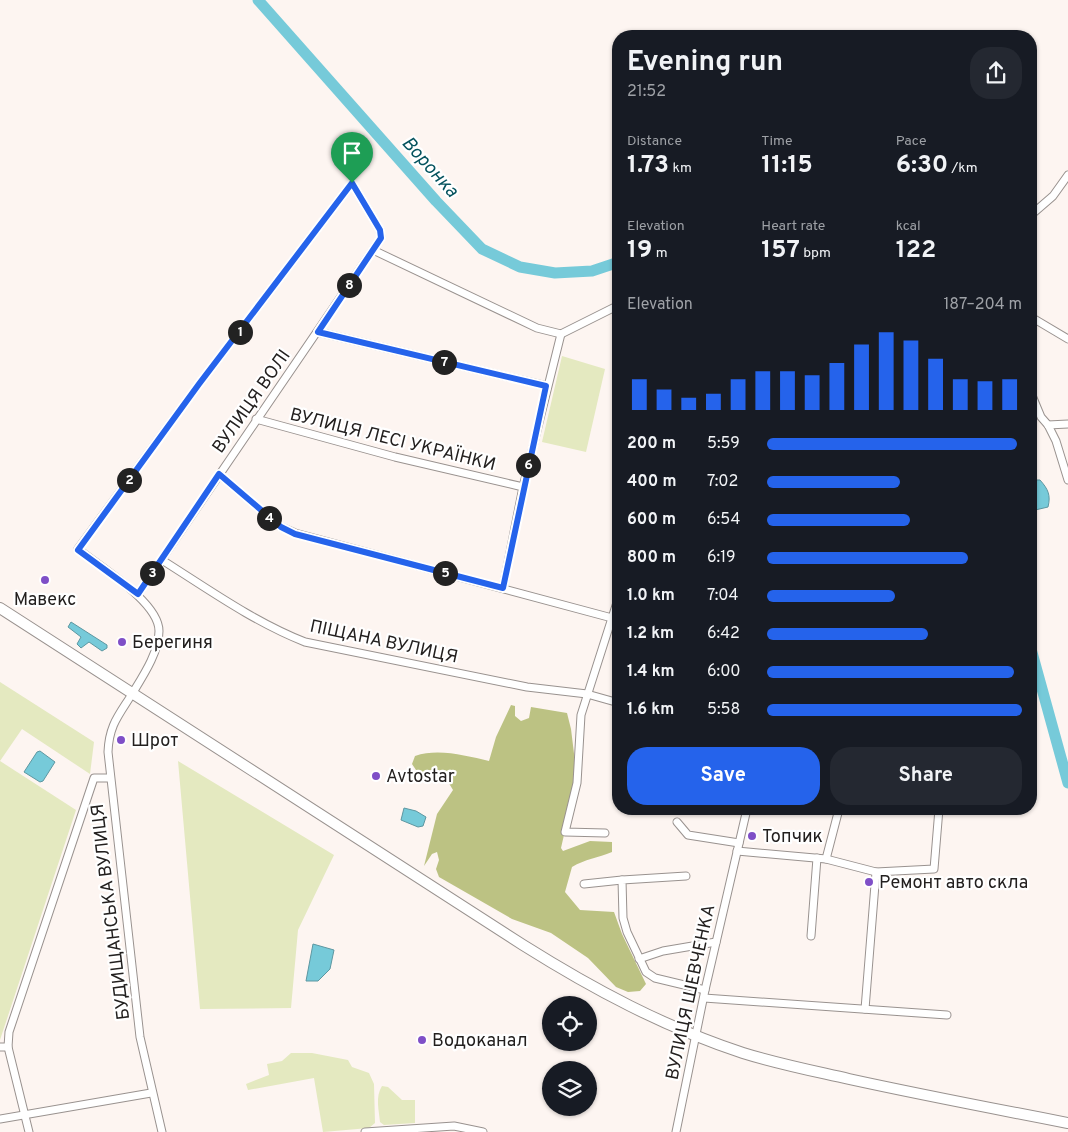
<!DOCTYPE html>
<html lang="en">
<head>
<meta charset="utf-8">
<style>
	:root { --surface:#171b24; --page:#242831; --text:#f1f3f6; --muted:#9ea1a6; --accent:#2563eb }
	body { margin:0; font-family:Overpass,sans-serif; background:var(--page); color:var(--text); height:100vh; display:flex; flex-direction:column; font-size:19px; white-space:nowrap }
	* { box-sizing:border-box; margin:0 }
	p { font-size:16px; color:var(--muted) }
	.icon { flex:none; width:28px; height:28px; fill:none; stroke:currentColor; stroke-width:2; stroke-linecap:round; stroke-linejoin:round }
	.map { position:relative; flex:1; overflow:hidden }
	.side { position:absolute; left:612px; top:30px; width:425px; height:785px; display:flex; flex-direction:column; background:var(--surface); border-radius:20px; box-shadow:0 1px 4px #0004 }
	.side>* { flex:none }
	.controls { position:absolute; left:542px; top:996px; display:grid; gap:10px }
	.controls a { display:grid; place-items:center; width:55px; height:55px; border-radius:50%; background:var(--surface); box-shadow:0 1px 4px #0004; font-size:25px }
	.pin { position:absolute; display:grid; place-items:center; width:42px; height:42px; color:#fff; margin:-51px -21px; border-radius:50% 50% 50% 0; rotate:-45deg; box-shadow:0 0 5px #0007 }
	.pin .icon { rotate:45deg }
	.km { position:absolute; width:25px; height:25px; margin:-12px; border-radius:50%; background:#222; color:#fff; font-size:14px; line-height:25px; text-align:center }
	.round { display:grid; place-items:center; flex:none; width:52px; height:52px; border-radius:20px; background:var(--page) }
	.overview { display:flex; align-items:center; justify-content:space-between; height:85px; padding:0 15px }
	h1 { font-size:28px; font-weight:700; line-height:38px }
	.metrics { display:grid; grid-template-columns:repeat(3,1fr); gap:8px; height:85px; padding:5px 15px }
	.metrics div { display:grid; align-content:center }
	.metrics b { font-size:25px; font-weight:700 }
	.metrics small { font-size:14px; font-weight:400 }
	.metrics p { font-size:14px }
	.chart { height:140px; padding:10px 15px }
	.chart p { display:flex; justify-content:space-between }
	.chart svg { width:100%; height:90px; margin-top:5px; stroke:var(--accent); stroke-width:6 }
	.action { display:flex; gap:10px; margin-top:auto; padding:10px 15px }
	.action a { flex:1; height:58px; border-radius:20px; background:var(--accent); color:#fff; font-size:20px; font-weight:700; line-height:58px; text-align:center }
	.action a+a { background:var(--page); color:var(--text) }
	ul { padding:0 15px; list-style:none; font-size:16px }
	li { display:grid; grid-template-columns:80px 60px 1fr; align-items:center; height:38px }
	li i { height:12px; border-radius:6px; background:var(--accent) }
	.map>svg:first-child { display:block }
	.green { fill:#e4e9c0 }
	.forest { fill:#bcc283 }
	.water { fill:#76cad9; stroke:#5d97a1 }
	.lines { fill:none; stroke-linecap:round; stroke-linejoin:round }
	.river { stroke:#76cad9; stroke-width:11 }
	.minor-casing { stroke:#99928f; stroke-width:9 }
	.highway-casing { stroke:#99928f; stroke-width:12 }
	.minor { stroke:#fff; stroke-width:7 }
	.highway { stroke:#fff; stroke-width:10 }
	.route-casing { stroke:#fff; stroke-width:10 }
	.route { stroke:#2563eb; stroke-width:6 }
	.poi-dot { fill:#7f4fc7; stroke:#fff; stroke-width:2 }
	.labels { text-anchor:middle; stroke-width:4.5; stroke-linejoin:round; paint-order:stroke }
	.street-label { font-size:18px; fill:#23201f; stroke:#fff }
	.poi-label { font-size:18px; fill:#23201f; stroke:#fff; text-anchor:start }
	.water-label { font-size:19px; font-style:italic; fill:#05535e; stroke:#fff }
</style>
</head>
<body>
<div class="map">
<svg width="1068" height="1132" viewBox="0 0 1068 1132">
	<rect width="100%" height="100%" fill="#fdf5f1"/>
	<!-- green -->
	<g class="green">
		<polygon points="562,356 605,369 586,452 542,442"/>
		<polygon points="0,682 94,742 90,774 22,729 0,761"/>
		<polygon points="0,761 76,810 0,1040"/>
		<polygon points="178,761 334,855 298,930 291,1008 200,1009"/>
		<polygon points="291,1053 312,1053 348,1060 352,1067 369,1073 374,1084 375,1123 369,1128 323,1132 314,1078 248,1090 246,1084 269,1075 267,1064 282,1061"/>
		<path d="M382,1086L388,1087L402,1100H415V1123L384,1125L380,1122C379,1110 375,1097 382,1086Z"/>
	</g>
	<!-- forest -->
	<path class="forest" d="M511,705L515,706V716L521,721L529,718L531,707L567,713L571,729L577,778L561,848L563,851L590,841L612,842V852C598,858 585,859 572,867L565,892L580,910L614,912L622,934L646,984L640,991L628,992L616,987L588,958L551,933L512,919L439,877L436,869L439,860L437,852L432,854L424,866L437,814L453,790L447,780L416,770L412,764L415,756C439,748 466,756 489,761L496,737Z"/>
	<!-- water -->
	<g class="water">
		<path d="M1031,480H1040C1048,489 1051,495 1048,507L1031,511Z"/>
		<polygon points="71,622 107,645 107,648 102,651 89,642 81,648 77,644 81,637 68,627"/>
		<polygon points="40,751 55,762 43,781 40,782 24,772 37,752"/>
		<polygon points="404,808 416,811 426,817 423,826 418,827 401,820"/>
		<polygon points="313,944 334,950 330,969 318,981 306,981"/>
	</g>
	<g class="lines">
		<!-- river -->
		<g class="river">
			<polyline points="258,0 436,201 482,249 520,267 555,273 592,271 619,262"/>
			<polyline points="1031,649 1068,783"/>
		</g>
		<defs>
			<g id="minor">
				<polyline points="1031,215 1053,196 1068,175"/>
				<polyline points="373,250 537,328 561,334 619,305"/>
				<polyline points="1031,317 1068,339"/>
				<polyline points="318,332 547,386"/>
				<polyline points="1031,393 1041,417 1048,425 1056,441 1068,480"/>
				<polyline points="256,419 395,457 523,487"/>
				<polyline points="1048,425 1068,424"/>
				<polyline points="219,474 281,527 295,533 612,618"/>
				<path d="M162,560C208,589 254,622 305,642L527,687L587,694L619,703"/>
				<polyline points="503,588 523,487 561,334"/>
				<path d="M138,594L381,238L380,230L352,183L199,384L78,549C100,567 159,602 159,631C159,652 143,676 132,694C119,715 109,725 108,752L140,1037L162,1132"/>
				<polyline points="677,822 688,835 739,843"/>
				<polyline points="605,833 565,832 577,783 581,715 619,596"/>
				<polyline points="737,851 826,859 876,872 934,869 939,809"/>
				<polyline points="826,859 839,809"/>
				<polyline points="686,876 622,880 623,918 627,932 646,972 655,978 705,990"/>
				<polyline points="584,884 622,880"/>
				<polyline points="811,936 817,858"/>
				<polyline points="639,959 663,951 716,942"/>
				<polyline points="704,998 947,1015"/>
				<polyline points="865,1009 876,872"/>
				<polyline points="0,1047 8,1047"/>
				<polyline points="0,1119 151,1093"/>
				<polyline points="29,1132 8,1047 9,1032 94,778 110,778"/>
				<polyline points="365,1132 454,1126 483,1132"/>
				<polyline points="676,1132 705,990 747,809"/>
			</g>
			<path id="highway" d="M0,608L523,945C593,989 664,1027 743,1053C778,1064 814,1071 849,1079C922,1095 995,1109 1068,1123"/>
		</defs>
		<!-- minor casing -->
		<use href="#minor" class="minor-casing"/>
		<!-- highway casing -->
		<use href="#highway" class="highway-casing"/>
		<!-- minor -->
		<use href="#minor" class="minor"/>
		<!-- highway -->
		<use href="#highway" class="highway"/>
	</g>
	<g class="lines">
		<defs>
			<polygon id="route" points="352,183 380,230 381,238 318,332 546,386 503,588 295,534 281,527 219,474 138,594 78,550 199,384"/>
		</defs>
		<!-- route casing -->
		<use href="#route" class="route-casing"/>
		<!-- route -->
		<use href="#route" class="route"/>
	</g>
	<!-- markers -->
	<g class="poi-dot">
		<circle cx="45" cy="580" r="5"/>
		<circle cx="122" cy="642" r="5"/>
		<circle cx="121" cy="740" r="5"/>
		<circle cx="376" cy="776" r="5"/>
		<circle cx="752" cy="836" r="5"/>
		<circle cx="869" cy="882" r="5"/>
		<circle cx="422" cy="1040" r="5"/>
	</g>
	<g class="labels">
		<!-- street labels -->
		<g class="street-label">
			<text transform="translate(251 401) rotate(-55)" y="6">ВУЛИЦЯ ВОЛІ</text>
			<text transform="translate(393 439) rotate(14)" y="6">ВУЛИЦЯ ЛЕСІ УКРАЇНКИ</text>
			<text transform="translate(384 641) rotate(12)" y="6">ПІЩАНА ВУЛИЦЯ</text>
			<text transform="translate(110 912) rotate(-97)" y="6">БУДИЩАНСЬКА ВУЛИЦЯ</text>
			<text transform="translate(690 992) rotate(-78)" y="6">ВУЛИЦЯ ШЕВЧЕНКА</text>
		</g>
		<!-- poi labels -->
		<g class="poi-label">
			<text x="45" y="605" text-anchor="middle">Мавекс</text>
			<text x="132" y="648">Берегиня</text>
			<text x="131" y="746">Шрот</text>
			<text x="386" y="782">Avtostar</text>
			<text x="762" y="842">Топчик</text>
			<text x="879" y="888">Ремонт авто скла</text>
			<text x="432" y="1046">Водоканал</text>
		</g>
		<!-- water labels -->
		<g class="water-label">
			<text transform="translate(431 166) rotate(48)" y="7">Воронка</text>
		</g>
	</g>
</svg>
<div class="controls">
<a><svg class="icon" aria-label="locate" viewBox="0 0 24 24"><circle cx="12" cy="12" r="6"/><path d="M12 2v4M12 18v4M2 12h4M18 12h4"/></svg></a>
<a><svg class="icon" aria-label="layers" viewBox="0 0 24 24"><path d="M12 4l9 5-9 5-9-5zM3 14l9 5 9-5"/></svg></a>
</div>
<div class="pin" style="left:352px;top:183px;background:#1e9e55"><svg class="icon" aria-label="arrive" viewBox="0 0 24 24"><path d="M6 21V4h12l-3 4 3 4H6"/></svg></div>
<b class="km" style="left:240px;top:332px">1</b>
<b class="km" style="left:129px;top:480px">2</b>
<b class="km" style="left:152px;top:573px">3</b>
<b class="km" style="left:269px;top:518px">4</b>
<b class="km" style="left:445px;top:573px">5</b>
<b class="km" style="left:528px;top:465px">6</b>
<b class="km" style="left:444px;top:362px">7</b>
<b class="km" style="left:349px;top:285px">8</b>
<section class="side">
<div class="overview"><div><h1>Evening run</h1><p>21:52</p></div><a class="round"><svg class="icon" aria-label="share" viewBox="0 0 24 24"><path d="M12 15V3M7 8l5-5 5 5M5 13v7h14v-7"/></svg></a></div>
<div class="metrics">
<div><p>Distance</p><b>1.73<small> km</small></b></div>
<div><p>Time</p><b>11:15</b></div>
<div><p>Pace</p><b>6:30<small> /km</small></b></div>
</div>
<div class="metrics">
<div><p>Elevation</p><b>19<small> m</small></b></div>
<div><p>Heart rate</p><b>157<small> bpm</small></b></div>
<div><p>kcal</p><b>122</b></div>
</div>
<div class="chart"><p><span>Elevation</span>187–204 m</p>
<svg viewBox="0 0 160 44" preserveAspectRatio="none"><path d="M5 44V29M15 44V34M25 44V38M35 44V36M45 44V29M55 44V25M65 44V25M75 44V27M85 44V21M95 44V12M105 44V6M115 44V10M125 44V19M135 44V29M145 44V30M155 44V29"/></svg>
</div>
<ul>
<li><b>200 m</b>5:59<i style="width:98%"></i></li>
<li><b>400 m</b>7:02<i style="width:52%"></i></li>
<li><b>600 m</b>6:54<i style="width:56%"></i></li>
<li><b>800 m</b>6:19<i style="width:79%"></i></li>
<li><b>1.0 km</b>7:04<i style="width:50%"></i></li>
<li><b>1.2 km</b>6:42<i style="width:63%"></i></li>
<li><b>1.4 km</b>6:00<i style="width:97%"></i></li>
<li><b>1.6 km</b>5:58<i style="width:100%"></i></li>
</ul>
<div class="action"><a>Save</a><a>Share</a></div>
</section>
</div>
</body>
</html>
